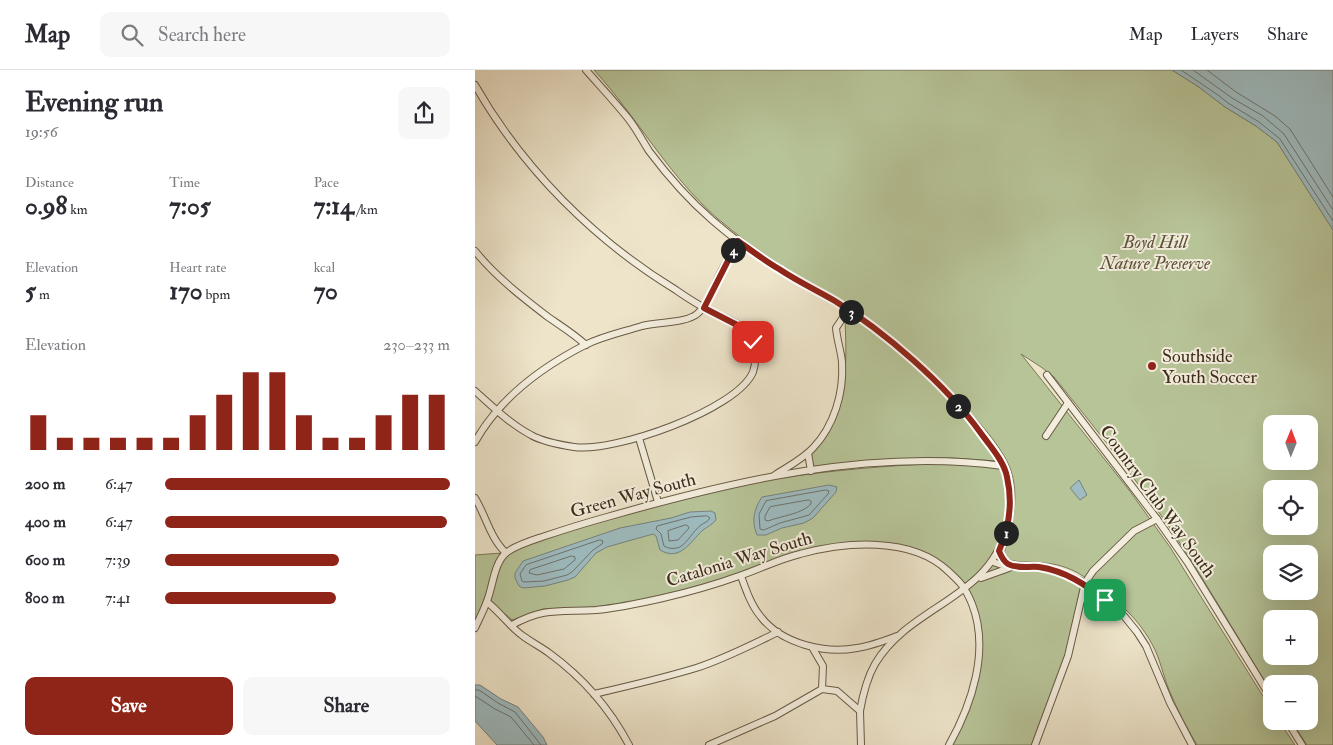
<!DOCTYPE html>
<html lang="en">
<head>
<meta charset="utf-8">
<style>
	:root { --surface:#fff; --page:#f7f7f7; --text:#2b2b33; --muted:#7c7c81; --line:#e1e1e2; --accent:#8f2418 }
	body { margin:0; font-family:"IM FELL Double Pica",serif; background:var(--page); color:var(--text); height:100vh; display:flex; flex-direction:column; font-size:19px; white-space:nowrap }
	* { box-sizing:border-box; margin:0 }
	p { font-size:16px; color:var(--muted) }
	.icon { flex:none; width:28px; height:28px; fill:none; stroke:currentColor; stroke-width:2; stroke-linecap:round; stroke-linejoin:round }
	.map { position:relative; flex:1; overflow:hidden }
	.details { display:flex; flex-direction:column; background:var(--surface); width:475px }
	.details>* { flex:none }
	.needle { width:32px; rotate:1deg }
	.controls { position:absolute; left:788px; top:345px; display:grid; gap:10px }
	.controls a { display:grid; place-items:center; width:55px; height:55px; border-radius:10px; background:var(--surface); box-shadow:0 5px 20px #0002; font-size:25px }
	.pin { position:absolute; display:grid; place-items:center; width:42px; height:42px; color:#fff; margin:-21px; border-radius:10px; box-shadow:0 2px 8px #0006 }
	.km { position:absolute; width:25px; height:25px; margin:-12px; border-radius:50%; background:#222; color:#fff; font-size:14px; line-height:25px; text-align:center }
	.round { display:grid; place-items:center; flex:none; width:52px; height:52px; border-radius:10px; background:var(--page) }
	.headline { display:flex; align-items:center; justify-content:space-between; height:85px; padding:0 25px }
	h1 { font-size:28px; font-weight:700; line-height:38px }
	.metrics { display:grid; grid-template-columns:repeat(3,1fr); gap:8px; height:85px; padding:5px 25px }
	.metrics div { display:grid; align-content:center }
	.metrics b { font-size:25px; font-weight:700 }
	.metrics small { font-size:14px; font-weight:400 }
	.metrics p { font-size:14px }
	.chart { height:140px; padding:10px 25px }
	.chart p { display:flex; justify-content:space-between }
	.chart svg { width:100%; height:90px; margin-top:5px; stroke:var(--accent); stroke-width:6 }
	.button { display:flex; gap:10px; margin-top:auto; padding:10px 25px }
	.button a { flex:1; height:58px; border-radius:10px; background:var(--accent); color:#fff; font-size:20px; font-weight:700; line-height:58px; text-align:center }
	.button a+a { background:var(--page); color:var(--text) }
	ul { padding:0 25px; list-style:none; font-size:16px }
	li { display:grid; grid-template-columns:80px 60px 1fr; align-items:center; height:38px }
	li i { height:12px; border-radius:6px; background:var(--accent) }
	header { display:flex; align-items:center; gap:30px; box-sizing:border-box; height:70px; padding:0 25px; background:var(--surface); border-bottom:1px solid var(--line) }
	header strong { font-size:24px }
	nav { display:flex; gap:28px; margin-inline-start:auto; font-size:18px }
	.search { width:350px; height:45px; background:var(--page); display:flex; align-items:center; gap:12px; box-sizing:border-box; padding:0 18px; border-radius:10px; color:var(--muted); font-size:19px }
	main { display:flex; flex:1; min-height:0 }
	.map>svg:first-child { display:block }
	.green { fill:#b7c498; stroke:#7a7858; fill-rule:evenodd }
	.water { fill:#9ebcc1; stroke:#77827e }
	.lines { fill:none; stroke-linecap:round; stroke-linejoin:round }
	.shore { stroke:#6e746d; stroke-width:1 }
	.minor-casing { stroke:#695a45; stroke-width:8 }
	.minor { stroke:#f3eddd; stroke-width:6 }
	.route-casing { stroke:#fff; stroke-width:10 }
	.route { stroke:#8f2418; stroke-width:6 }
	.poi-dot { fill:#8f2418; stroke:#f3eddd; stroke-width:2 }
	.labels { text-anchor:middle; stroke-width:4; stroke-linejoin:round; paint-order:stroke }
	.park-label { font-size:18px; font-style:italic; fill:#5c5239; stroke:#f3eddd }
	.poi-label { font-size:18px; fill:#3d2c19; stroke:#f3eddd; text-anchor:start }
	.street-label { font-size:18px; fill:#3d2c19; stroke:#f3eddd }
</style>
</head>
<body>
<header>
<strong>Map</strong>
<div class="search"><svg class="icon" aria-label="search" viewBox="0 0 24 24"><circle cx="10" cy="10" r="6"/><path d="M15 15l6 6"/></svg>Search here</div>
<nav><a>Map</a><a>Layers</a><a>Share</a></nav>
</header>
<main>
<section class="details">
<div class="headline"><div><h1>Evening run</h1><p>19:56</p></div><a class="round"><svg class="icon" aria-label="share" viewBox="0 0 24 24"><path d="M12 15V3M7 8l5-5 5 5M5 13v7h14v-7"/></svg></a></div>
<div class="metrics">
<div><p>Distance</p><b>0.98<small> km</small></b></div>
<div><p>Time</p><b>7:05</b></div>
<div><p>Pace</p><b>7:14<small> /km</small></b></div>
</div>
<div class="metrics">
<div><p>Elevation</p><b>5<small> m</small></b></div>
<div><p>Heart rate</p><b>170<small> bpm</small></b></div>
<div><p>kcal</p><b>70</b></div>
</div>
<div class="chart"><p><span>Elevation</span>230–233 m</p>
<svg viewBox="0 0 160 44" preserveAspectRatio="none"><path d="M5 44V27M15 44V38M25 44V38M35 44V38M45 44V38M55 44V38M65 44V27M75 44V17M85 44V6M95 44V6M105 44V27M115 44V38M125 44V38M135 44V27M145 44V17M155 44V17"/></svg>
</div>
<ul>
<li><b>200 m</b>6:47<i style="width:100%"></i></li>
<li><b>400 m</b>6:47<i style="width:99%"></i></li>
<li><b>600 m</b>7:39<i style="width:61%"></i></li>
<li><b>800 m</b>7:41<i style="width:60%"></i></li>
</ul>
<div class="button"><a>Save</a><a>Share</a></div>
</section>
<div class="map">
<svg width="858" height="675" viewBox="0 0 858 675">
	<rect width="100%" height="100%" fill="#ede4ca"/>
	<filter id="stains"><feTurbulence type="fractalNoise" baseFrequency=".004" numOctaves="4"/><feColorMatrix values="0 0 0 0 .2 0 0 0 0 .09 0 0 0 0 .02 0 0 0 .5 -.17"/></filter>
	<radialGradient id="worn" r=".72"><stop offset=".6" stop-color="#630" stop-opacity="0"/><stop offset="1" stop-color="#630" stop-opacity=".3"/></radialGradient>
	<!-- green -->
	<g class="green">
		<path d="M119,0H697L724,17L750,37L781,56L802,72L858,160V675H832L816,651H834V614H796V622C764,569 733,516 699,464C662,410 620,358 579,307L566,297L546,284L654,420L695,477L796,639V651H804L820,675H722C712,658 702,639 694,620C688,605 685,588 677,574C661,544 631,520 603,503C592,497 581,494 570,493C559,491 537,494 529,487V483C538,457 545,424 535,398C527,377 501,348 485,332C454,300 423,270 387,244C362,226 335,213 309,197C285,182 263,166 242,148C193,105 162,47 119,0ZM796,354H834V391H796ZM796,419H834V456H796ZM796,484H834V521H796ZM796,549H834V586H796Z"/>
		<path d="M374,244C429,284 487,331 522,391L477,388L419,389L338,398L335,384C344,370 356,356 362,341C373,314 371,277 370,248Z"/>
		<path d="M477,393L525,397C543,439 525,488 491,514C483,507 476,499 468,493C440,471 403,472 370,474L194,524L151,533L120,537L68,539L37,550L15,531C19,516 21,495 33,485C47,473 95,461 115,455C175,437 236,419 299,409C358,400 417,395 477,393Z"/>
		<polygon points="27,483 10,531 0,552 0,485"/>
		<polygon points="520,492 577,503 607,515 591,585 557,675 476,675 485,660 495,636 502,612 505,593 496,525 493,519 508,506"/>
	</g>
	<!-- water -->
	<g class="water">
		<polygon points="697,0 858,0 858,160 802,72 781,56 750,37 724,17"/>
		<polygon points="604,410 612,425 605,430 595,418"/>
		<path d="M354,415L362,417L361,422L338,448L329,453L307,458L291,465H282C276,451 279,439 287,427Z"/>
		<path d="M236,441L240,443L241,450C237,455 232,457 228,460C215,472 205,492 185,480L181,466L178,464L132,477L121,483L100,507L93,510L70,516L48,518L44,516L40,508V503L48,491L145,458L196,448L215,442Z"/>
		<polygon points="0,615 5,615 26,629 43,637 68,667 72,675 22,675 0,651"/>
	</g>
	<g class="lines">
		<!-- shore -->
		<g class="shore">
			<polyline points="706,0 743,25 753,33 784,52 805,69 858,151"/>
			<polyline points="718,0 757,28 788,46 809,64 858,140"/>
			<polyline points="732,0 761,22 800,46 815,59 858,127"/>
			<polygon points="351,420 354,421 353,424 334,445 305,453 289,460 285,459 284,444 291,431"/>
			<path d="M334,430L336,431V434C327,444 306,446 293,451L290,450V446L295,437Z"/>
			<path d="M232,446L235,448C233,452 230,452 226,455C218,461 213,472 205,477C200,479 194,479 189,476L186,464L181,459L182,456L216,447Z"/>
			<polygon points="211,455 213,456 214,458 203,470 194,471 193,461"/>
			<polygon points="125,470 128,471 127,474 118,480 97,502 92,505 69,511 49,512 47,511 45,504 51,495"/>
			<polygon points="97,486 100,487 100,490 89,499 62,505 54,503 55,500"/>
			<polyline points="0,620 4,620 23,633 40,642 66,675"/>
			<polyline points="0,626 20,639 36,647 59,675"/>
		</g>
		<defs>
			<g id="minor">
				<path d="M111,0C125,16 139,31 152,47C161,58 167,70 174,81C192,105 214,130 237,150C258,168 281,186 305,200C324,212 345,221 363,233C419,270 471,315 510,369C519,380 529,393 532,407C536,425 536,443 531,460C513,529 434,536 400,594C392,608 388,624 385,641"/>
				<path d="M0,15C48,99 119,170 201,220C212,228 224,235 236,242C246,246 262,252 270,259C273,262 276,268 277,272C281,280 281,294 278,302C262,340 138,383 99,377C86,375 68,372 56,365C35,354 17,336 0,321"/>
				<path d="M0,181C21,207 47,227 73,247C86,256 99,264 111,275"/>
				<polyline points="572,305 682,449 713,493 796,628"/>
				<polyline points="571,366 593,333"/>
				<polyline points="164,368 183,432"/>
				<path d="M0,372C24,329 67,297 110,275C128,266 148,262 167,256C183,252 211,253 222,244C235,233 240,212 248,198C253,189 258,180 263,171"/>
				<polyline points="333,383 336,401"/>
				<path d="M300,405C312,397 328,389 338,378C359,356 369,323 367,292C366,281 362,270 361,258L373,240"/>
				<path d="M0,428C11,446 15,468 31,483"/>
				<polyline points="523,481 529,491 538,496"/>
				<polyline points="518,492 533,497 565,497 578,500 601,509 610,513 649,546 662,562 671,576 695,633 717,675"/>
				<path d="M266,506C271,520 276,535 286,547C307,574 350,584 382,578C396,576 409,571 422,566"/>
				<polyline points="506,508 534,498"/>
				<path d="M12,532C25,542 35,557 48,566C56,572 66,577 74,583C107,607 135,639 154,675"/>
				<path d="M37,555C69,537 85,542 121,540C143,538 166,533 188,528C214,522 239,515 264,506C285,499 304,489 325,484C370,472 436,466 473,501C486,513 490,517 497,534C515,580 497,634 474,675"/>
				<path d="M0,558C4,549 9,540 12,531C18,516 19,492 32,482C42,475 55,471 67,467C88,460 110,453 132,447C258,411 396,378 528,396"/>
				<polyline points="337,577 348,596 347,619"/>
				<polyline points="347,619 362,621 385,641 386,675"/>
				<path d="M119,624C154,616 188,608 221,598C249,589 276,575 303,562"/>
				<polyline points="812,651 827,675"/>
				<polyline points="234,675 300,646 347,619"/>
				<polyline points="560,675 593,586 610,513 618,501 659,461 682,449"/>
			</g>
		</defs>
		<!-- minor casing -->
		<use href="#minor" class="minor-casing"/>
		<!-- minor -->
		<use href="#minor" class="minor"/>
	</g>
	<g class="lines">
		<defs>
			<path id="route" d="M278,272L270,259L229,238L263,171C277,181 290,191 304,199C322,211 341,220 360,231C410,262 470,314 505,362C515,376 529,391 532,407C538,433 534,458 524,481C526,486 528,491 533,494C542,499 554,496 564,497C590,501 610,514 630,530"/>
		</defs>
		<!-- route casing -->
		<use href="#route" class="route-casing"/>
		<!-- route -->
		<use href="#route" class="route"/>
	</g>
	<!-- markers -->
	<circle class="poi-dot" cx="677" cy="296" r="5"/>
	<g class="labels">
		<!-- park labels -->
		<g class="park-label">
			<text x="680" y="178">Boyd Hill<tspan x="680" dy="21">Nature Preserve</tspan></text>
		</g>
		<!-- poi labels -->
		<g class="poi-label">
			<text x="687" y="292">Southside<tspan x="687" dy="21">Youth Soccer</tspan></text>
		</g>
		<!-- street labels -->
		<g class="street-label">
			<text transform="translate(158 425) rotate(-15)" y="6">Green Way South</text>
			<text transform="translate(683 431) rotate(54)" y="6">Country Club Way South</text>
			<text transform="translate(264 489) rotate(-17)" y="6">Catalonia Way South</text>
		</g>
	</g>
	<rect width="100%" height="100%" filter="url(#stains)"/>
	<rect width="100%" height="100%" fill="url(#worn)"/>
</svg>
<div class="controls">
<a><svg class="needle" viewBox="-14 -14 28 28"><path d="M0-13l5 13h-10z" fill="#e53935"/><path d="M0 13l5-13h-10z" fill="#7c7c81"/></svg></a>
<a><svg class="icon" aria-label="locate" viewBox="0 0 24 24"><circle cx="12" cy="12" r="6"/><path d="M12 2v4M12 18v4M2 12h4M18 12h4"/></svg></a>
<a><svg class="icon" aria-label="layers" viewBox="0 0 24 24"><path d="M12 4l9 5-9 5-9-5zM3 14l9 5 9-5"/></svg></a>
<a>+</a>
<a>−</a>
</div>
<div class="pin" style="left:630px;top:530px;background:#1e9e55"><svg class="icon" aria-label="arrive" viewBox="0 0 24 24"><path d="M6 21V4h12l-3 4 3 4H6"/></svg></div>
<div class="pin" style="left:278px;top:272px;background:#d93025"><svg class="icon" aria-label="check" viewBox="0 0 24 24"><path d="M5 12l5 5 9-10"/></svg></div>
<b class="km" style="left:531px;top:463px">1</b>
<b class="km" style="left:483px;top:336px">2</b>
<b class="km" style="left:376px;top:242px">3</b>
<b class="km" style="left:258px;top:180px">4</b>
</div>
</main>
</body>
</html>
